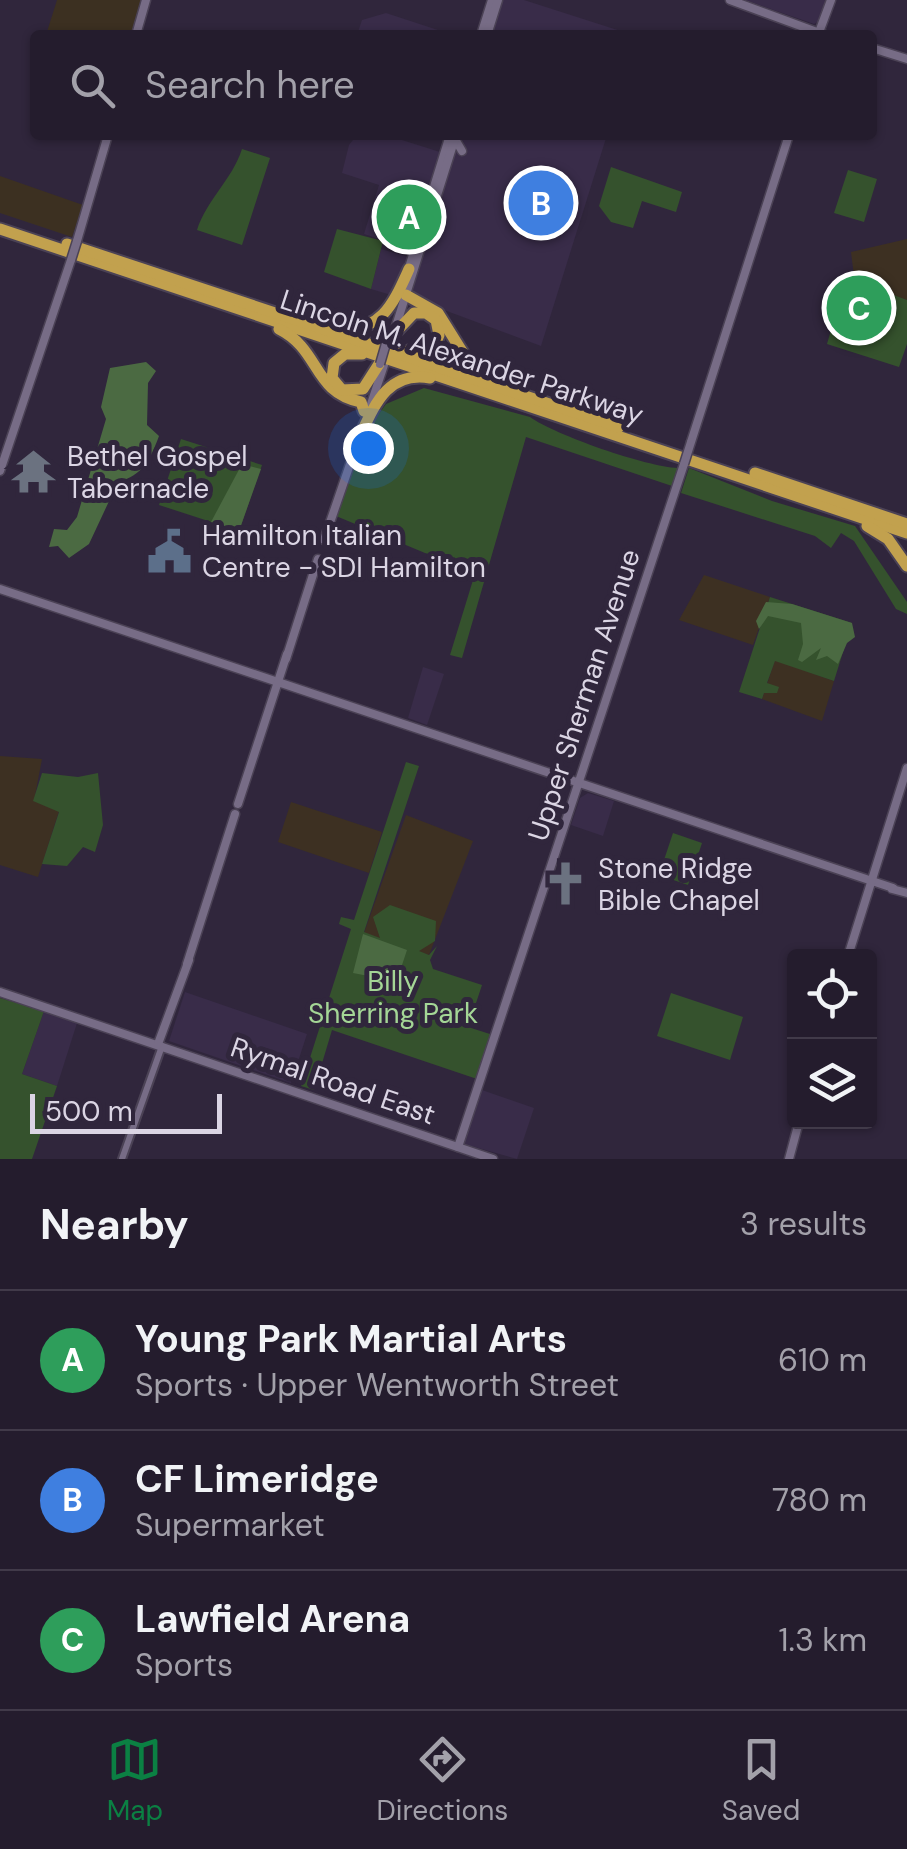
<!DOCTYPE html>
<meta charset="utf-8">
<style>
body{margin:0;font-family:"DM Sans",sans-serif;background:#302939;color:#f1f3f6}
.controls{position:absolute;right:30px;bottom:30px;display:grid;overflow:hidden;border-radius:10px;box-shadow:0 2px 8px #0004}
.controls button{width:90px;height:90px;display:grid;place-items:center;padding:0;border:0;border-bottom:2px solid #413a49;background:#241c2d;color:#f1f3f6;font:50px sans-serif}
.scale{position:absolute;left:30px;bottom:25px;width:192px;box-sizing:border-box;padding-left:10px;border:5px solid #dbd5e4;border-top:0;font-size:28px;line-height:35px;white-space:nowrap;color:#dbd5e4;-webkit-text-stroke:8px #30263c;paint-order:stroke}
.you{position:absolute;left:368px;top:448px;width:35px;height:35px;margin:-25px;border:8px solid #fff;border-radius:50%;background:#1a73e8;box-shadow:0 0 0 15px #1a73e833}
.badge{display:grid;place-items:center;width:65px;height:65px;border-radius:50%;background:#0b8043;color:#fff;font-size:32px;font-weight:700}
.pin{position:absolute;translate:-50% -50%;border:5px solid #fff;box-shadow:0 2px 10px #0006}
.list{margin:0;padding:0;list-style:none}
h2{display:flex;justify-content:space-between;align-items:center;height:130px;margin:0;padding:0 40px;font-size:42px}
h2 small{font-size:32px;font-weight:400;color:#a3a1aa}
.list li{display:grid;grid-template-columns:65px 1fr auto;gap:30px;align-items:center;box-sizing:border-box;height:140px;padding:0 40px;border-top:2px solid #413a49}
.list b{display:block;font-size:38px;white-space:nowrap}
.list p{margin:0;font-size:32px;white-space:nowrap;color:#a3a1aa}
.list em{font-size:32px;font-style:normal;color:#a3a1aa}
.icon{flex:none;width:55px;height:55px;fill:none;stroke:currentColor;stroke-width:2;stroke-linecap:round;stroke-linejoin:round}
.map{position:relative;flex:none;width:907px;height:1159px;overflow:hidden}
.search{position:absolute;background:#241c2d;box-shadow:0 2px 8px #0004;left:30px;right:30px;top:30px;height:110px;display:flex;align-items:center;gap:25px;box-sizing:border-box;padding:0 35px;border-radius:10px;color:#a3a1aa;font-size:38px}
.sheet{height:550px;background:#241c2d}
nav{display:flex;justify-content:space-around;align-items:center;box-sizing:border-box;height:140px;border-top:2px solid #413a49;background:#241c2d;font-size:28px;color:#a3a1aa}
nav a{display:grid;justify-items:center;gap:5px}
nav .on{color:#0b8043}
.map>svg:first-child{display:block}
</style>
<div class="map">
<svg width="907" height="1159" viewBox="0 0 907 1159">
<rect width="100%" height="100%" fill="#30263c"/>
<g fill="#392c49">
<polygon points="502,0 524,0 633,35 491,35"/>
<polygon points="745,0 826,0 819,21 814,24"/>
<polygon points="386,13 444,32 443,35 357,35 362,20"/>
<polygon points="357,135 386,135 440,152 410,249 364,234 379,185 342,173 349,145"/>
<polygon points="459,135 607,135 541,346 409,297"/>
<polygon points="381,249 409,257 391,295 371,289"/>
<polygon points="423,667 444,674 427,725 408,718"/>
<polygon points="588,793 614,801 603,836 571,825 580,798"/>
<polygon points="185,992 307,1034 291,1083 169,1041"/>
<polygon points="44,1011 77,1023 57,1086 22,1074"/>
<polygon points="482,1090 534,1108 517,1159 464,1144"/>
</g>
<g fill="#3c3021">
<polygon points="57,0 143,0 132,35 46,35"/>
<polygon points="0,176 83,205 72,237 0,213"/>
</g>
<g fill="#3d3022">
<polygon points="907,239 907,300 892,295 889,301 848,288 854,276 851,252"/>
<polygon points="704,575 770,597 753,645 679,620"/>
<polygon points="775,660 834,681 822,721 762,699"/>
<polygon points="0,756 42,759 34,801 59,811 38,877 0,865"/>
<polygon points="291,802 382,832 369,873 278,842"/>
<polygon points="406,815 473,841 429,955 364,933"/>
</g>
<g fill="#35522d">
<path d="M 242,149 L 270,158 L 242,245 L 197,230 C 207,199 232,180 242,149 Z"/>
<polygon points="611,167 682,192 676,212 642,201 633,228 611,222 599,206"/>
<polygon points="848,170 877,179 864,222 834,213"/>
<polygon points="337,229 383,241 371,289 324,272"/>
<polygon points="848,288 888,301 891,294 907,300 907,344 899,367 827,344 839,302"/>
<path d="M 424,388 L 530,417 C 555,435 647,467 678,468 L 672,486 L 526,437 L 462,658 L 450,655 L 477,567 L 425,553 L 336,516 L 370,418 L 375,419 L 386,404 Z"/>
<polygon points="181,439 262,465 239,531 159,505"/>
<polygon points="689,468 772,501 855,526 907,602 907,614 896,609 854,541 841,533 831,548 815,536 681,493"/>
<polygon points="770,597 852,623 834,681 775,661 767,683 779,687 777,693 764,693 762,699 739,692"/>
<polygon points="406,762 419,766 364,932 380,938 373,917 390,905 436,921 435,941 419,951 429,955 437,946 430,960 433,969 482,985 468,1027 493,1035 477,1079 332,1030 314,1090 301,1086 351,929 339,924 341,917 354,920"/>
<polygon points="42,773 78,777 98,773 103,825 95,852 83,847 67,866 42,864 59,812 33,801"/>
<polygon points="673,833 702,843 688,885 659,875"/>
<polygon points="671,993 743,1017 730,1060 657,1036"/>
<polygon points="0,998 44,1011 22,1074 57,1086 32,1159 0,1159"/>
</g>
<g fill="#4b6a42">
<path d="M 146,362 L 156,371 L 148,383 L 147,425 L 159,436 C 150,460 143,475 118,482 L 89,544 L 69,558 L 58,546 L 49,547 L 54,529 L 67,530 L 77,517 L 106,419 L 101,407 L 110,368 Z"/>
<polygon points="242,464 261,469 239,531 211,522"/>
<polygon points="766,602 792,604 852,623 855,637 847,643 838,664 827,656 816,660 821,648 802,662 798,660 803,644 801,623 768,616 759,629 756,621"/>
<polygon points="363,934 407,950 402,965 393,970 399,982 353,973"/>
</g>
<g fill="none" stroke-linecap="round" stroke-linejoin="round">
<defs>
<polyline id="tertiary" points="122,1159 162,1046"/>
<g id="secondary">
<polyline points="730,0 825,35"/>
<polyline points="136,35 146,0"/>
<polyline points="481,35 492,0"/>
<polyline points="487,35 498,0"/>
<polyline points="818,35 831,0"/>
<polyline points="872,48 907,59"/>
<polyline points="455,139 462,151"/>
<polyline points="77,241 108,135"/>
<polyline points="407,274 450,135"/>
<polyline points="391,342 456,135"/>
<polyline points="369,410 384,365"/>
<polyline points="691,442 789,135"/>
<polyline points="0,471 71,260"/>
<polyline points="324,540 361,432"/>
<polyline points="0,589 893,888"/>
<polyline points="286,659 318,559"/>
<polyline points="238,804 287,654"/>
<polyline points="892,889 907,893"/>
<polyline points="848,956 907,768"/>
<polyline points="187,964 235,814"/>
<polyline points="0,992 493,1159"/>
<polyline points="158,1044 189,960"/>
<polyline points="458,1147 684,464"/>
<polyline points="789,1159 799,1122"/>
</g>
<g id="motorway">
<polyline points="0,229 907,533"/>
<polyline points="67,244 619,427"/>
<polyline points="406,295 438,313 468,361 497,380"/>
<path d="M 339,327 C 381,334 394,302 409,269"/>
<path d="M 279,329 C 321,350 312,392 361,402 L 364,411"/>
<path d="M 393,335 L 414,313 L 426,313 L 436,320 L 439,335 C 434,350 423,353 408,351"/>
<polyline points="362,354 345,354 334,363 332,378 342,390 363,389 379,364"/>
<path d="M 360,436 C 375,404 388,371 430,378"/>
<polyline points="755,473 907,524"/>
<polyline points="867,526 888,539 907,566"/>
</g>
</defs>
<use href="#tertiary" stroke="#4b4255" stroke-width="10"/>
<use href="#secondary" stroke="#4b4255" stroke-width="11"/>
<use href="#motorway" stroke="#4b4255" stroke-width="15"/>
<use href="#tertiary" stroke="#776c86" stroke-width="6"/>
<use href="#secondary" stroke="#776c86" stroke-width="8"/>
<use href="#motorway" stroke="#c2a14e" stroke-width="11"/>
<defs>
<g id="secondary-bridge">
<polyline points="71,260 77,241"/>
<polyline points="380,364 387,340"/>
<polyline points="684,464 691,442"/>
</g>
</defs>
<use href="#secondary-bridge" stroke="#4b4255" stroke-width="11" stroke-linecap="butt"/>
<use href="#secondary-bridge" stroke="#776c86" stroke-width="8"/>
</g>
<defs>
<symbol id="temple-bare" viewBox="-9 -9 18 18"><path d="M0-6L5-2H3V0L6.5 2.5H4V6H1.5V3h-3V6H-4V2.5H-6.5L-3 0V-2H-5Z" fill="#6b7280" stroke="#30263c" stroke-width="2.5" paint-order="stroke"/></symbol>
<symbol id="civic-bare" viewBox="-9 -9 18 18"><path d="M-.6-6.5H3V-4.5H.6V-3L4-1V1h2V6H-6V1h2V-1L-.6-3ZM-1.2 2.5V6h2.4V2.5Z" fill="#5c6f8a" stroke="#30263c" stroke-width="2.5" paint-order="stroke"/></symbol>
<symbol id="church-bare" viewBox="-9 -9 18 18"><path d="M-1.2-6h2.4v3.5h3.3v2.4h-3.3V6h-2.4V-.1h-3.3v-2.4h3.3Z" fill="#6b7280" stroke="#30263c" stroke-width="2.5" paint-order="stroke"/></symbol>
</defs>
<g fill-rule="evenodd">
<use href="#temple-bare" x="2" y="440" width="63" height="63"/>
<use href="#civic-bare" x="138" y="520" width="63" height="63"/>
<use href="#church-bare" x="534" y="852" width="63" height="63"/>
</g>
<g text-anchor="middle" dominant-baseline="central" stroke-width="10" stroke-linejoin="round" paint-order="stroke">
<g font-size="28" fill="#dbd5e4" stroke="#30263c">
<text transform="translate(462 357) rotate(18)">Lincoln M. Alexander Parkway</text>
<text transform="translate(584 695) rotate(-72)">Upper Sherman Avenue</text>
<text transform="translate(333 1081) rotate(19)">Rymal Road East</text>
</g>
<g font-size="28" fill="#dbd5e4" stroke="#30263c" text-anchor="start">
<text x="67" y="456">Bethel Gospel<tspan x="67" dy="32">Tabernacle</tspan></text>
<text x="202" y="535">Hamilton Italian<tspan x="202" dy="32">Centre - SDI Hamilton</tspan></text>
<text x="598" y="868">Stone Ridge<tspan x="598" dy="32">Bible Chapel</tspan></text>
</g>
<g font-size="28" fill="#a4d696" stroke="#30263c">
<text x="393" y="981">Billy<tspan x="393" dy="32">Sherring Park</tspan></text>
</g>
</g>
</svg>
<div class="controls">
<button><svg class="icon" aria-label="locate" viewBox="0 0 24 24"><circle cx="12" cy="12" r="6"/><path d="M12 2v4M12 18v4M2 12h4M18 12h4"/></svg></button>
<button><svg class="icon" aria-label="layers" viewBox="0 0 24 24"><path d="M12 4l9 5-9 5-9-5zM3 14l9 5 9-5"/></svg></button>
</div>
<div class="scale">500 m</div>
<div class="you"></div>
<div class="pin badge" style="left:409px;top:217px;background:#2e9e5b">A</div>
<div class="pin badge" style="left:541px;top:203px;background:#3f7fe0">B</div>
<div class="pin badge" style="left:859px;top:308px;background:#2e9e5b">C</div>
<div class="search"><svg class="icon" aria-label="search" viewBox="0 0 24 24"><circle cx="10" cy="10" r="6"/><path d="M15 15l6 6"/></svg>Search here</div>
</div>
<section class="sheet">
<h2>Nearby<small>3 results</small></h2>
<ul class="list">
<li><span class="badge" style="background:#2e9e5b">A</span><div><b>Young Park Martial Arts</b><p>Sports · Upper Wentworth Street</p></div><em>610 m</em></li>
<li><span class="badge" style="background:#3f7fe0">B</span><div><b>CF Limeridge</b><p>Supermarket</p></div><em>780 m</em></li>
<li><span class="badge" style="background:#2e9e5b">C</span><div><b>Lawfield Arena</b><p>Sports</p></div><em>1.3 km</em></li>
</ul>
</section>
<nav>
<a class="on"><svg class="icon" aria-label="map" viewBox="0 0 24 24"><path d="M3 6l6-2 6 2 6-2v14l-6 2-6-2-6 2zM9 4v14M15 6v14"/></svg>Map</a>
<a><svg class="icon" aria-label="directions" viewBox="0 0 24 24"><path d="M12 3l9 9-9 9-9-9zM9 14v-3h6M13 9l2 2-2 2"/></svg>Directions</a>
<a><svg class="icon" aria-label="saved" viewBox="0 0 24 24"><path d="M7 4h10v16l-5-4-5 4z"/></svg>Saved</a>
</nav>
